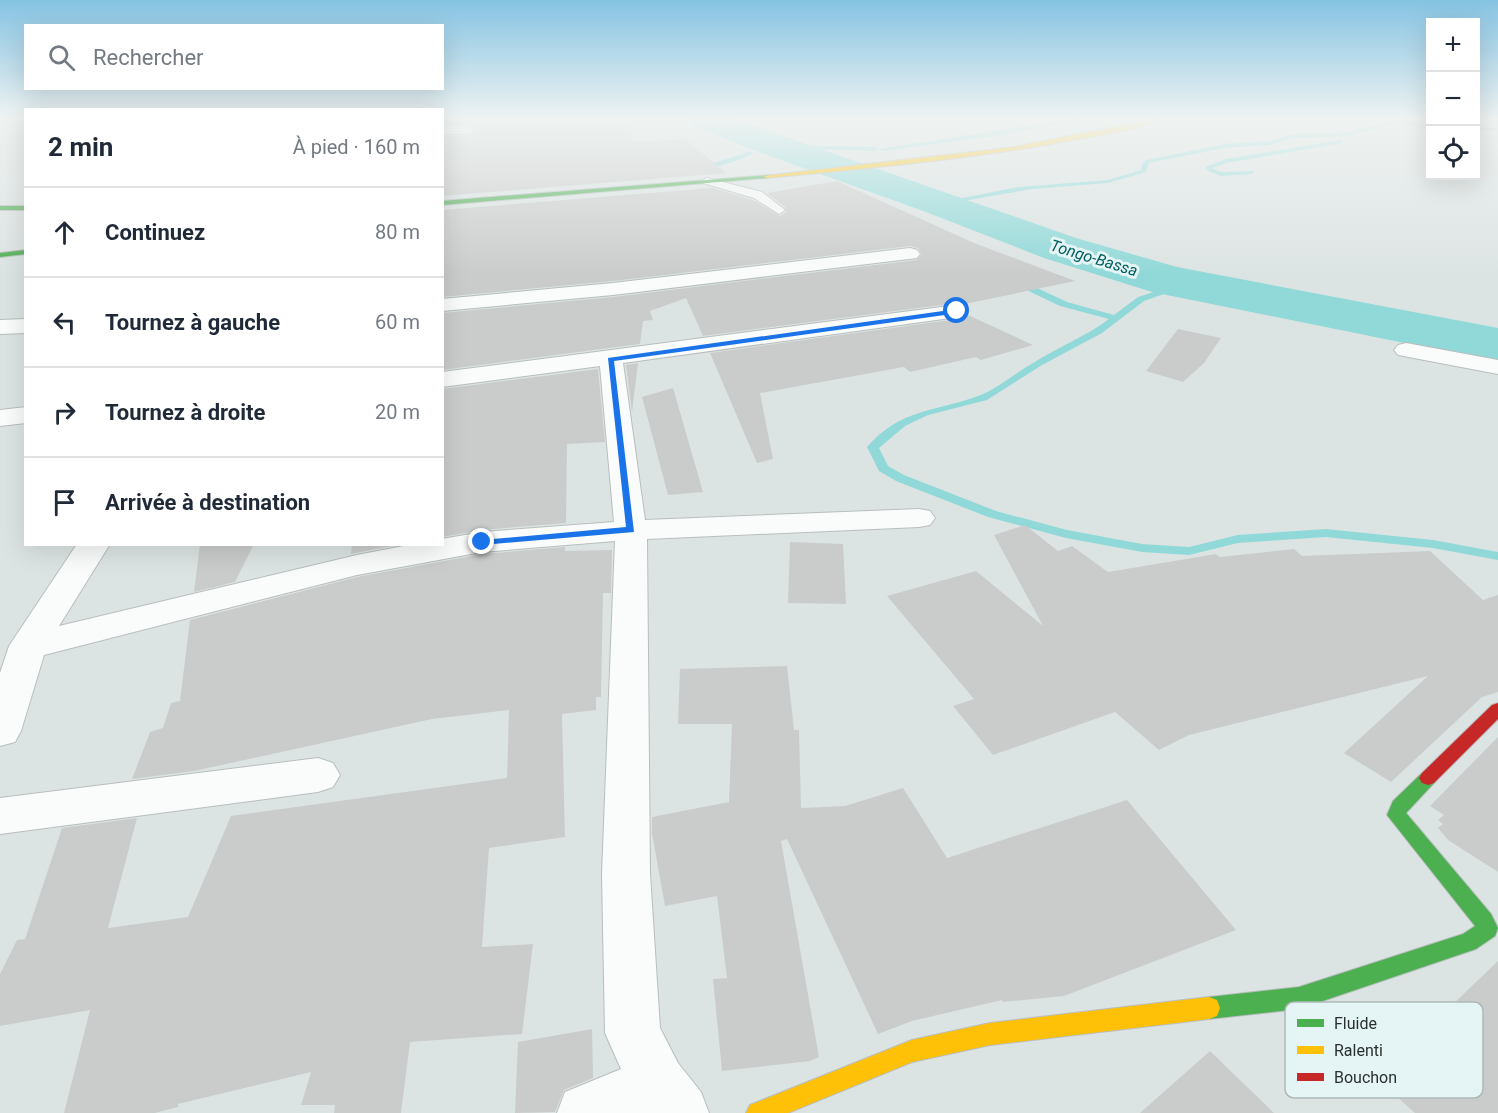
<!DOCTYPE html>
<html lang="fr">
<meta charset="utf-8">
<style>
body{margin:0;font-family:Roboto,sans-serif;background:#f2f2f3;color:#1f2937}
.controls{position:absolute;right:18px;top:18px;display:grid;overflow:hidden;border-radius:0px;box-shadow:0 6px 24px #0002}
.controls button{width:54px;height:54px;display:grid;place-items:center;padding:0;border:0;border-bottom:2px solid #e0e1e3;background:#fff;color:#1f2937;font:30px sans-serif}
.stop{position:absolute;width:18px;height:18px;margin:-14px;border:4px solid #1a73e8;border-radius:50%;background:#fff}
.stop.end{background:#1a73e8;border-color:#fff;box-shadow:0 2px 6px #0008}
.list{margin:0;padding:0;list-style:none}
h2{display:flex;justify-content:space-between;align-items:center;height:78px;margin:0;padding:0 24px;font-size:26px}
h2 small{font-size:20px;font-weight:400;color:#747a83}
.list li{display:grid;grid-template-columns:39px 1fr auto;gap:18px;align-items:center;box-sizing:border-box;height:90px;padding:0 24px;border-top:2px solid #e0e1e3}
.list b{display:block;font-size:22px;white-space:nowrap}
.list em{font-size:20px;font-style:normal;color:#747a83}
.icon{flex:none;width:33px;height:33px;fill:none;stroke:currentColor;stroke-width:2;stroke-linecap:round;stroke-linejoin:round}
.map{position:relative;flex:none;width:1498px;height:1113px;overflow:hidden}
.search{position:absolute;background:#fff;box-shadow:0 6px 24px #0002;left:24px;top:24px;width:420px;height:66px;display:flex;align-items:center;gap:15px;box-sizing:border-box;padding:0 21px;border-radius:0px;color:#747a83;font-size:22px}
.panel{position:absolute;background:#fff;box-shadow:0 6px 24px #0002;left:24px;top:108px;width:420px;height:438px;border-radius:0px}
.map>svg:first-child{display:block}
</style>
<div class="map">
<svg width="1498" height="1113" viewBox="0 0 1498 1113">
<rect width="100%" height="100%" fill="#dce4e3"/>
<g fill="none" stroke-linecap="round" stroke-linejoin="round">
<g fill="#90d9d8" fill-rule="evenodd">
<polygon points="1072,119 1085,119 1002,135 883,151 880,149"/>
<polygon points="1399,119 1408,119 1400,122 1430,126 1430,128 1395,123 1348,136 1293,138 1269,145 1225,148 1149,163 1146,172 1108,183 1032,189 940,205 937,203 1018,187 1108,180 1141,170 1143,162 1146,160 1225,144 1269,141 1293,134 1348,132"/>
<polygon points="1476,127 1495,128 1498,130 1476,131"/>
<polygon points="1341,140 1343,143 1227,163 1212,168 1221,172 1254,171 1252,174 1221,176 1206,170 1207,166 1226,159"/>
<polygon points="771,145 875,147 878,149 875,151 773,148"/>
<path d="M 751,151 L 753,154 C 737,160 712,172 696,166 L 717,162 Z"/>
<path d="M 1012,279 L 1018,279 L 1067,302 L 1114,315 L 1138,297 L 1185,282 L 1189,285 L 1144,301 L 1102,333 L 1042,365 L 987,400 L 928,415 L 905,426 L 879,448 L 888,466 L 904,475 L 996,511 L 1067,530 L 1142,544 L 1189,547 L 1238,535 L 1326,529 L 1433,540 L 1498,552 L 1498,560 L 1433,548 L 1326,537 L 1238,543 L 1189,555 L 1142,552 L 1066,538 L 988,517 L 896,481 L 879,471 L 867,447 C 901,408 935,412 978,396 C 997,389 1015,373 1033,363 C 1058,347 1085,337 1109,319 L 1060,306 L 1012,283 Z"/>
</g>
<polygon fill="#90d9d8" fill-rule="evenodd" points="689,119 734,119 1076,238 1177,267 1498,328 1498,362 1152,292 1044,258 926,212 761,153 694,126"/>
</g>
<g fill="#cacccb">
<polygon points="442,119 629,119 633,142 685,139 726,173 442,196 442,136 467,136 476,131 467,124 442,124"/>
<polygon points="837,181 974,243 1075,281 965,304 957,303 703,336 686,298 650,311 653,320 643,321 640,344 442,370 442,313 613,297 917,260 922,254 918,248 910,246 613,281 442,297 442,210 712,188 753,200 780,216 786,212 786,208 767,193"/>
<polygon points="968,315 1033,345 981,360 976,357 910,372 904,367 760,393 773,459 757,463 710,353 965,318"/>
<polygon points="1178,329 1221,338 1204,363 1183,382 1146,371"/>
<polygon points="638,363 632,412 626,365"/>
<polygon points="598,369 605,442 567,444 566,523 482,530 442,537 442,389"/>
<polygon points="673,388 703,492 668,495 642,397"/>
<polygon points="1025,525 1058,551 1072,546 1108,572 1216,554 1220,557 1294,549 1302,556 1430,551 1483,600 1498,595 1498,692 1482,697 1391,782 1344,753 1428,676 1189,735 1159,750 1115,712 993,755 953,706 974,699 887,596 976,571 1043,626 994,535"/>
<polygon points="790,542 843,544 846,604 788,603"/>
<polygon points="200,544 254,544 235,582 194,592"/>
<polygon points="352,544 400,544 351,554"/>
<polygon points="565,547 565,551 612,550 611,593 603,593 601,697 596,697 596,710 562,714 565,837 489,848 482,947 533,944 522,1034 410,1042 401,1113 334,1113 335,1105 301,1105 311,1072 178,1104 178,1107 155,1113 64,1113 90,1010 0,1026 0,974 17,940 25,939 62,828 137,818 108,928 188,917 231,816 507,778 509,710 432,719 194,771 132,779 150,732 163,728 171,703 180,701 190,620 357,577 482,554"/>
<polygon points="787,666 794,730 799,730 801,808 845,806 903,788 947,858 1127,800 1236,930 1064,996 1003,1002 1002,1000 912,1021 878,1034 787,839 781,841 819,1057 810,1061 722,1071 713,979 727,978 717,896 665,906 652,833 652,817 729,802 732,724 678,724 680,669"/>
<polygon points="1498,737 1498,872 1448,840 1438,828 1443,824 1438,820 1444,815 1430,806"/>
<polygon points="1498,961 1498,1113 1415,1113 1376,1078"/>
<polygon points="592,1029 593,1078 564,1090 555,1112 515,1113 518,1042"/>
<polygon points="1210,1051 1274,1113 1140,1113"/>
</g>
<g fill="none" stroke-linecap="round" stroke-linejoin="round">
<defs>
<polygon id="lane" points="707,178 762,192 785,210 779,214 754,198 703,183 701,181"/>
<g id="street">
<polygon points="442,126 467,126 474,130 467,134 442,134"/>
<polygon points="910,248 917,250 920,254 917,258 613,295 442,311 442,299 613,283"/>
<polygon points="957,305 965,306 968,311 965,316 623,363 645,520 919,509 930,511 935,518 930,525 919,527 647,539 650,874 660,1028 678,1063 701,1092 709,1113 557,1113 565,1092 621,1069 605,1033 602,874 615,541 482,552 357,575 44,655 21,731 15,742 0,746 0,673 9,646 77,544 110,544 59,626 357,555 414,544 442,544 442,539 482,532 614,522 600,366 442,387 442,372"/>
<polygon points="26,319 26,333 0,334 0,320"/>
<polygon points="1406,343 1498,360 1498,374 1398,355 1394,350 1398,345"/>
<polygon points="26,407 26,423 0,426 0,410"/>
<polygon points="318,758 333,763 340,775 333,787 318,792 0,834 0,798"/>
</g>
<g id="fast">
<polygon points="769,175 767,178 442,205 442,201"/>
<rect x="0" y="206" width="26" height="4"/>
<polygon points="26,250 26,254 0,257 0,253"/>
<polygon points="1428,771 1434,773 1437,778 1434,783 1406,813 1491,914 1498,928 1495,936 1476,949 1299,1009 1209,1019 1201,1016 1198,1008 1201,1000 1209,997 1299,987 1463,934 1475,926 1387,815 1393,801 1422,773"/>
</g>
<g id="slow">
<path d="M 1154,119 L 1164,119 C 1140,130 1105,134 1079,139 C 976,159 871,168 767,178 L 764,176 L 1014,147 Z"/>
<polygon points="1209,997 1217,1000 1220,1008 1217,1016 1209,1019 990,1045 912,1062 788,1113 746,1113 750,1105 912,1040 990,1023"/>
</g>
<polygon id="jam" points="1498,703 1498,719 1434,783 1428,785 1422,783 1419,778 1422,773 1492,705"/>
</defs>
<use href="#lane" stroke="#b8bebe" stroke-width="2"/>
<use href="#street" stroke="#b8bebe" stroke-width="2"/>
<use href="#fast" stroke="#b8bebe" stroke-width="2"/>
<use href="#slow" stroke="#b8bebe" stroke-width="2"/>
<use href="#jam" stroke="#b8bebe" stroke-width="2"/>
<use href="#lane" fill="#fafbfb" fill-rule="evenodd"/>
<use href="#street" fill="#fafbfb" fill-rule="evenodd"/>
<use href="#fast" fill="#4caf50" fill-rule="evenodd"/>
<use href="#slow" fill="#ffc107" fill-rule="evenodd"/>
<use href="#jam" fill="#c62828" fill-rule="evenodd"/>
</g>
<linearGradient id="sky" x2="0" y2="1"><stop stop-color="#85c3e2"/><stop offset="0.43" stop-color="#eff3f2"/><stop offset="1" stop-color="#eff3f2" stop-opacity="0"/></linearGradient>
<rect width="1498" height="275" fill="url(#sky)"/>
<polygon fill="#1a73e8" points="957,309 959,313 614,361 634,532 482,545 477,542 482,540 626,527 608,358"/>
<g text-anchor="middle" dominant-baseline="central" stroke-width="6" stroke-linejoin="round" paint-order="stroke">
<g font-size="16" font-style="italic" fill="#005f5e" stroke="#e5f4f4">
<text transform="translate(1094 258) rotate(17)">Tongo-Bassa</text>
</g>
</g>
<rect x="1285" y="1002" width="198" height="96" rx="9" fill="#e5f4f4" stroke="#adb9b9" stroke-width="1.5"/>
<rect x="1297" y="1019" width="27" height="8" fill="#4caf50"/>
<rect x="1297" y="1046" width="27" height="8" fill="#ffc107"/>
<rect x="1297" y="1073" width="27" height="8" fill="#c62828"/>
<g font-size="16" fill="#2a3030">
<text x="1334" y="1029">Fluide</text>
<text x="1334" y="1056">Ralenti</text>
<text x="1334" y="1083">Bouchon</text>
</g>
</svg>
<div class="controls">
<button>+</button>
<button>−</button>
<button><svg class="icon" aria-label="locate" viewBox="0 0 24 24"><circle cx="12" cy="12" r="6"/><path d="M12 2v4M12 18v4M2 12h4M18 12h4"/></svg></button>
</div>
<div class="stop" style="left:957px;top:311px"></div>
<div class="stop end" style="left:482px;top:542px"></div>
<div class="search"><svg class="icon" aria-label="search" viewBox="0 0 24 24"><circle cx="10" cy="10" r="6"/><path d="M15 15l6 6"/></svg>Rechercher</div>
<section class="panel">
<h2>2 min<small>À pied · 160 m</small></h2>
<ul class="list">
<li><svg class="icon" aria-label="ahead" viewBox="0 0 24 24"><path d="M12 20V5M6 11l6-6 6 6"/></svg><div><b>Continuez</b></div><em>80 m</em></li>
<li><svg class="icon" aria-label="left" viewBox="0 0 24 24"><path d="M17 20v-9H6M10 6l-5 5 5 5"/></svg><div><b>Tournez à gauche</b></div><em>60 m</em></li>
<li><svg class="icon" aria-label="right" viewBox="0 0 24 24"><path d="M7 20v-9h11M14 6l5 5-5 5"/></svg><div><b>Tournez à droite</b></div><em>20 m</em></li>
<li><svg class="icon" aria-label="arrive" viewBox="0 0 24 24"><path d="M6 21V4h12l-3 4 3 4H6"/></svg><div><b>Arrivée à destination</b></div></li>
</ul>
</section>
</div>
